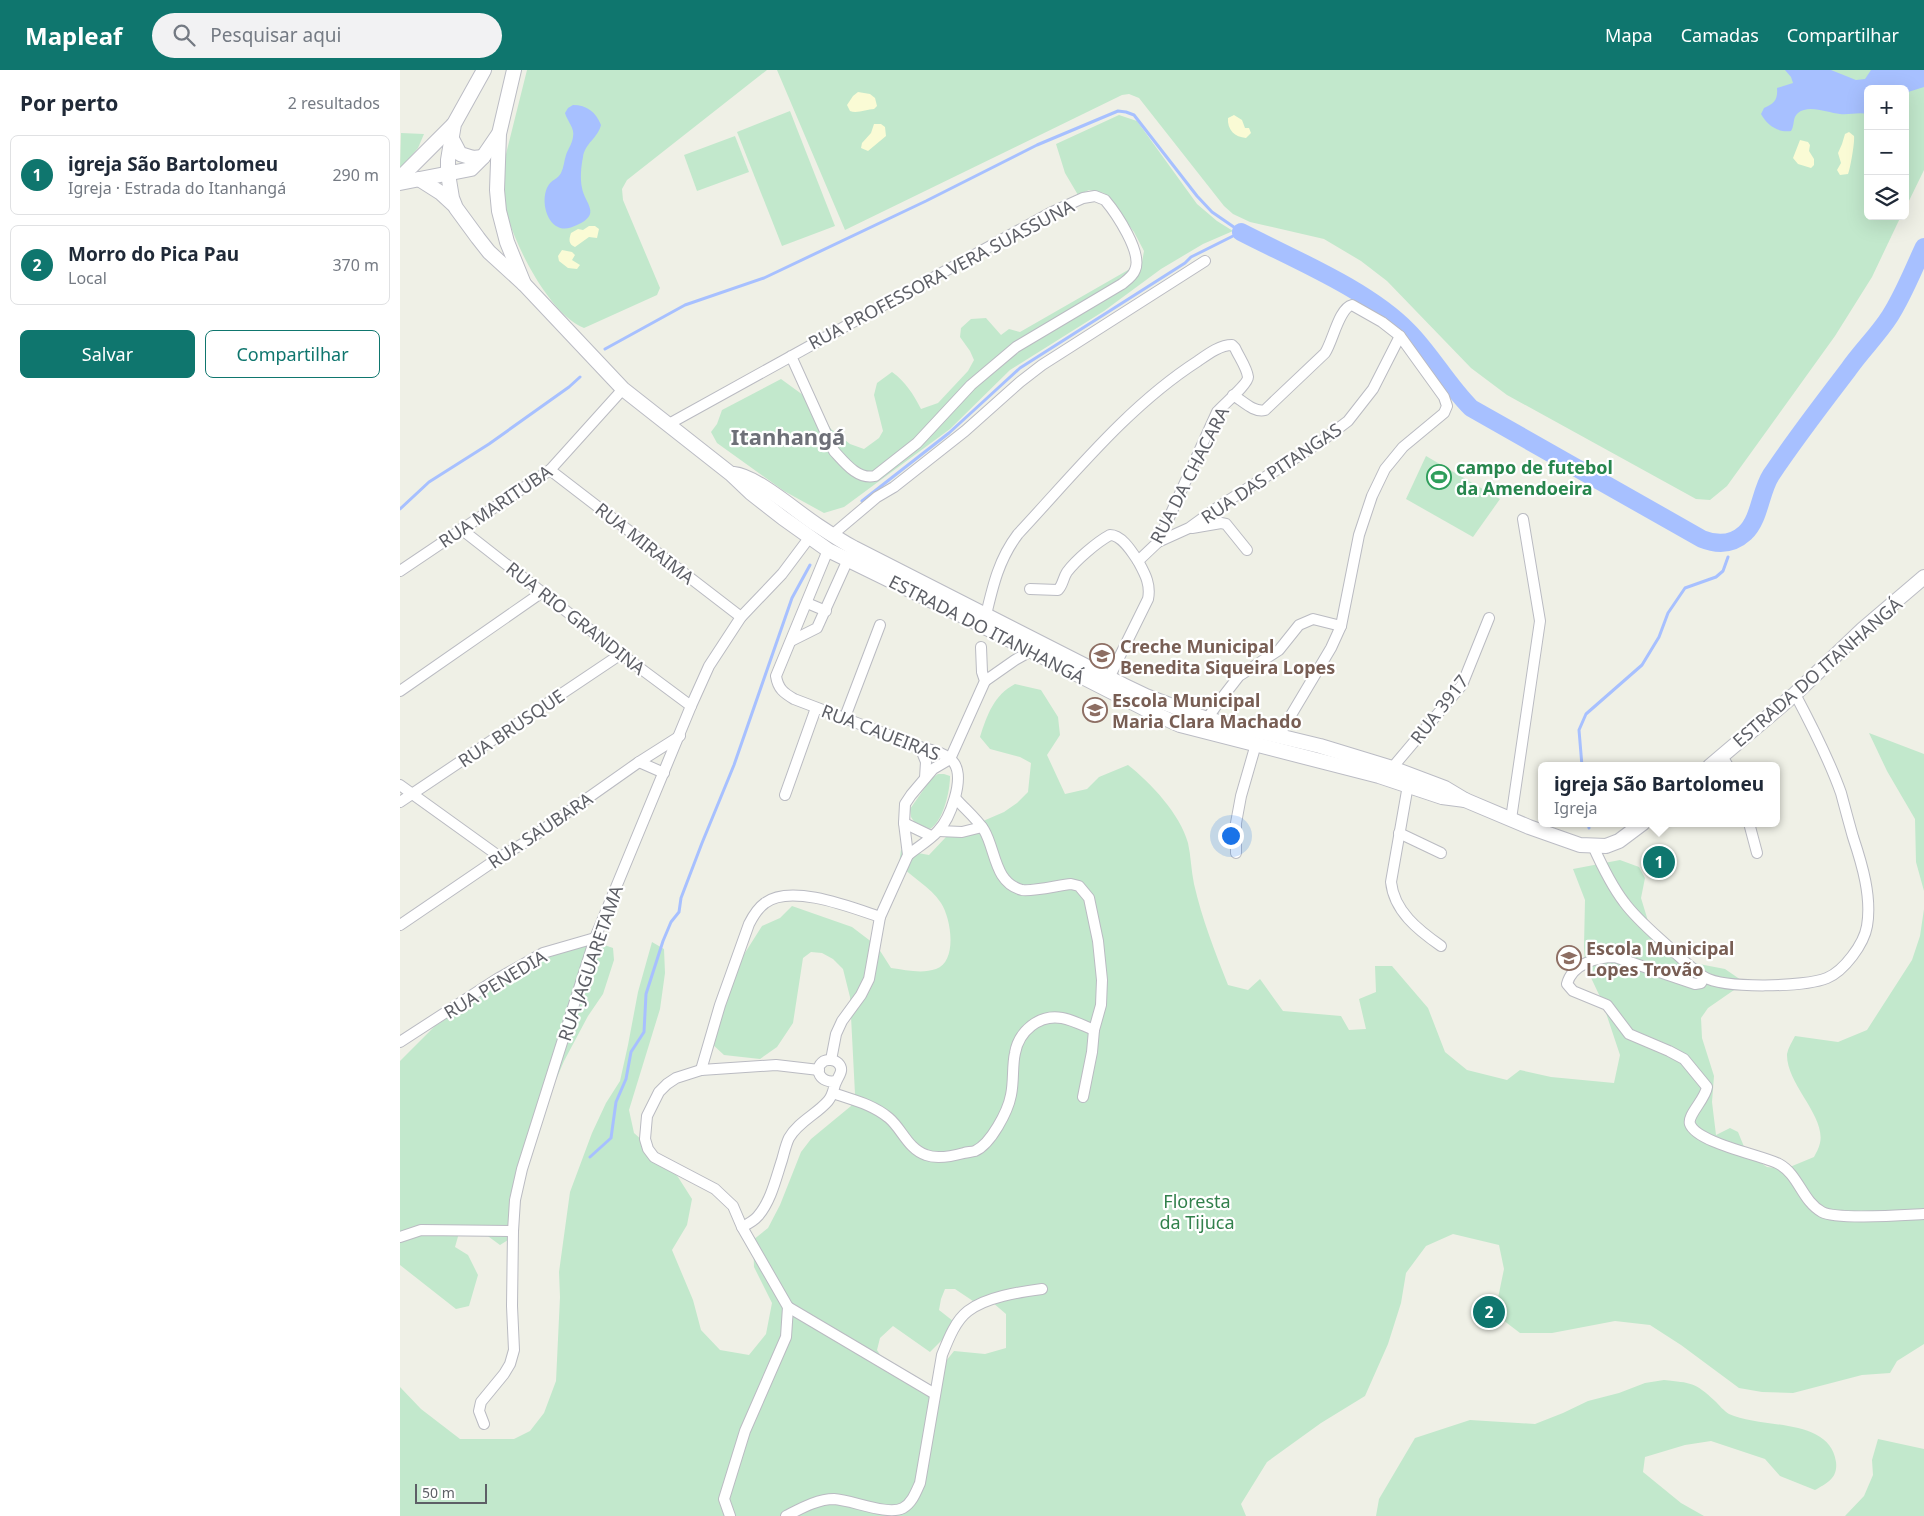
<!DOCTYPE html>
<html lang="pt">
<meta charset="utf-8">
<style>
body{margin:0;font-family:"Noto Sans",sans-serif;background:#f2f2f3;color:#1f2937}
.controls{position:absolute;right:15px;top:15px;display:grid;overflow:hidden;border-radius:8px;box-shadow:0 5px 20px #0002}
.controls button{width:45px;height:45px;display:grid;place-items:center;padding:0;border:0;border-bottom:1px solid #e0e1e3;background:#fff;color:#1f2937;font:25px sans-serif}
.scale{position:absolute;left:15px;bottom:12px;width:72px;box-sizing:border-box;padding-left:5px;border:2px solid #5d5f66;border-top:0;font-size:14px;line-height:18px;white-space:nowrap;color:#5d5f66;-webkit-text-stroke:4px #fff;paint-order:stroke}
.you{position:absolute;left:830px;top:765px;width:18px;height:18px;margin:-12px;border:4px solid #fff;border-radius:50%;background:#1a73e8;box-shadow:0 0 0 8px #1a73e833}
.badge{display:grid;place-items:center;width:32px;height:32px;border-radius:50%;background:#0f766e;color:#fff;font-size:16px;font-weight:700}
.pin{position:absolute;translate:-50% -50%;border:2px solid #fff;box-shadow:0 1px 5px #0006}
.popup{position:absolute;left:1138px;top:692px;width:242px;height:65px;box-sizing:border-box;display:grid;place-content:center;border-radius:8px;background:#fff;filter:drop-shadow(0 1px 4px #0005);font-size:16px;white-space:nowrap;color:#747a83}
.popup b{font-size:19px;color:#1f2937}
.popup::after{content:'';position:absolute;left:50%;top:100%;margin-left:-10px;border:10px solid transparent;border-top-color:#fff}
.list{margin:0;padding:0;list-style:none}
h2{display:flex;justify-content:space-between;align-items:center;height:65px;margin:0;padding:0 20px;font-size:21px}
h2 small{font-size:16px;font-weight:400;color:#747a83}
.list li{display:grid;grid-template-columns:32px 1fr auto;gap:15px;align-items:center;box-sizing:border-box;height:80px;margin:0 10px 10px;padding:0 10px;border:1px solid #e0e1e3;border-radius:8px}
.list b{display:block;font-size:19px;white-space:nowrap}
.list p{margin:0;font-size:16px;white-space:nowrap;color:#747a83}
.list em{font-size:16px;font-style:normal;color:#747a83}
.actions{display:flex;gap:10px;padding:15px 20px}
.actions a{flex:1;padding:11px 0;border:1px solid #0f766e;border-radius:8px;text-align:center;font-size:18px;color:#0f766e}
.actions .main{background:#0f766e;color:#fff}
.icon{flex:none;width:28px;height:28px;fill:none;stroke:currentColor;stroke-width:2;stroke-linecap:round;stroke-linejoin:round}
.map{position:relative;flex:none;width:1524px;height:1446px;overflow:hidden}
header{display:flex;align-items:center;gap:30px;box-sizing:border-box;height:70px;padding:0 25px;background:#0f766e;color:#fff}
header strong{font-size:24px}
nav{display:flex;gap:28px;margin-inline-start:auto;font-size:18px}
.search{width:350px;height:45px;background:#f2f2f3;display:flex;align-items:center;gap:12px;box-sizing:border-box;padding:0 18px;border-radius:28px;color:#747a83;font-size:19px}
main{display:flex}
aside{flex:1;background:#fff}
.map>svg:first-child{display:block}
</style>
<header>
<strong>Mapleaf</strong>
<div class="search"><svg class="icon" aria-label="search" viewBox="0 0 24 24"><circle cx="10" cy="10" r="6"/><path d="M15 15l6 6"/></svg>Pesquisar aqui</div>
<nav><a>Mapa</a><a>Camadas</a><a>Compartilhar</a></nav>
</header>
<main>
<aside>
<h2>Por perto<small>2 resultados</small></h2>
<ul class="list">
<li><span class="badge">1</span><div><b>igreja São Bartolomeu</b><p>Igreja · Estrada do Itanhangá</p></div><em>290 m</em></li>
<li><span class="badge">2</span><div><b>Morro do Pica Pau</b><p>Local</p></div><em>370 m</em></li>
</ul>
<div class="actions"><a class="main">Salvar</a><a>Compartilhar</a></div>
</aside>
<div class="map">
<svg width="1524" height="1446" viewBox="0 0 1524 1446">
<rect width="100%" height="100%" fill="#eff0e6"/>
<g fill="#c2e8cc" fill-rule="evenodd">
<path d="M 127,0 L 367,0 L 227,110 L 222,119 L 223,130 L 260,218 L 257,225 L 184,258 C 149,244 114,174 105,138 C 102,123 104,104 105,88 Z"/>
<polygon points="377,0 1524,0 1524,100 1505,139 1505,19 1468,19 1468,146 1501,146 1472,207 1435,266 1327,416 1310,430 1296,429 1107,325 1071,298 987,211 961,191 924,169 850,152 833,144 824,136 739,28 729,24 722,25 445,160"/>
<polygon points="390,41 435,156 382,176 337,62"/>
<path d="M 719,45 L 737,51 L 797,134 L 817,151 L 833,161 L 803,174 L 761,199 L 704,241 L 610,300 L 550,359 L 444,437 L 424,443 L 384,421 L 317,373 L 311,362 L 317,354 L 322,340 L 381,309 L 414,333 L 431,359 L 450,374 L 464,379 L 479,368 L 483,361 L 474,325 L 477,313 L 492,302 C 506,312 513,324 521,339 L 538,333 L 568,301 L 574,290 L 570,281 L 560,267 L 561,258 L 571,249 L 586,248 L 601,265 L 609,259 L 620,262 L 742,192 L 744,181 L 734,162 L 704,123 L 689,120 L 678,125 L 665,103 L 656,74 Z"/>
<polygon points="1,63 24,64 18,78 0,99"/>
<polygon points="335,66 349,102 297,121 284,85"/>
<polygon points="1026,386 1100,429 1073,467 1006,429"/>
<path d="M 615,614 L 641,620 L 658,647 L 660,665 L 647,685 L 665,724 L 687,719 L 699,707 L 728,695 C 751,713 780,744 788,773 C 791,786 791,800 794,814 C 802,849 815,882 828,915 L 848,920 L 860,909 L 883,941 L 941,946 L 949,960 L 966,959 L 959,929 L 976,922 L 975,896 L 992,896 L 1028,938 L 1045,982 L 1067,1000 L 1107,1010 L 1120,1000 L 1151,1007 L 1214,1013 L 1220,985 L 1202,931 L 1185,895 L 1184,876 L 1185,830 L 1173,799 L 1220,790 L 1239,797 L 1245,808 L 1241,828 L 1248,851 L 1264,881 L 1273,889 L 1325,899 L 1341,910 L 1334,920 L 1308,938 L 1301,948 L 1302,968 L 1314,1006 L 1312,1032 L 1316,1065 L 1330,1058 L 1338,1062 L 1347,1084 L 1367,1097 L 1385,1099 L 1414,1087 C 1416,1083 1419,1078 1420,1073 C 1426,1046 1386,1014 1387,984 C 1388,978 1392,972 1395,966 L 1438,972 L 1467,960 L 1512,890 L 1520,866 L 1524,839 L 1524,1274 L 1497,1291 L 1490,1303 L 1462,1305 L 1393,1323 L 1362,1322 L 1339,1318 L 1281,1275 L 1250,1255 L 1215,1251 L 1152,1263 L 1120,1263 L 1099,1247 L 1098,1228 L 1104,1199 L 1099,1175 L 1053,1164 L 1026,1176 L 1006,1203 L 1001,1233 L 988,1274 L 965,1326 L 921,1353 L 867,1392 L 841,1434 L 846,1446 L 0,1446 L 0,1317 L 21,1339 L 60,1369 L 114,1369 L 130,1361 L 144,1343 L 156,1311 L 160,1227 L 159,1202 L 170,1122 L 192,1063 L 206,1033 L 220,1011 L 228,975 L 238,922 L 252,872 L 264,879 L 265,903 L 260,939 L 229,1040 L 234,1063 L 261,1087 L 278,1107 L 292,1129 L 287,1155 L 272,1180 L 293,1230 L 301,1260 L 320,1280 L 349,1285 L 366,1264 L 372,1233 L 354,1197 L 353,1170 L 368,1158 L 380,1135 L 401,1082 L 411,1069 L 451,1036 L 455,1024 L 450,927 L 443,899 L 433,889 L 422,883 L 411,882 L 403,888 L 393,953 L 377,977 L 360,989 L 324,985 L 311,973 L 329,908 L 362,856 L 380,848 L 392,836 L 452,857 L 477,876 L 491,898 C 506,900 522,904 536,899 C 558,891 551,848 541,833 C 530,816 512,808 499,794 L 501,780 L 529,785 L 546,767 L 604,742 L 617,733 L 628,722 L 631,693 L 620,687 L 590,679 L 580,667 C 587,645 594,625 615,614 ZM 545,1219 L 555,1219 L 573,1231 L 592,1232 L 606,1244 L 606,1278 L 585,1284 L 554,1281 L 542,1296 L 531,1320 L 491,1302 L 477,1280 L 480,1268 L 493,1256 L 530,1282 L 547,1265 L 553,1251 L 539,1240 L 541,1229 Z"/>
<polygon points="1469,663 1524,684 1524,821 1516,792 1515,749 1487,701"/>
<path d="M 538,704 L 544,704 L 550,706 C 550,722 543,751 530,759 L 515,753 L 511,747 L 510,739 L 531,709 Z"/>
<polygon points="184,868 213,878 214,890 203,924 188,946 164,991 117,1102 109,1130 111,1168 100,1175 85,1164 59,1163 55,1177 68,1185 78,1205 69,1236 56,1239 0,1195 0,991 35,956 71,933 108,902"/>
<path d="M 1264,1310 C 1291,1313 1295,1312 1315,1331 C 1319,1335 1324,1341 1329,1344 C 1360,1359 1430,1347 1436,1392 C 1438,1408 1427,1413 1415,1420 L 1380,1406 L 1365,1389 L 1311,1371 L 1285,1375 L 1245,1387 L 1243,1402 L 1281,1433 L 1304,1446 L 976,1446 L 979,1429 L 1015,1368 L 1070,1350 L 1135,1354 L 1163,1343 L 1188,1331 L 1219,1323 L 1245,1313 Z"/>
<polygon points="1478,1369 1524,1379 1524,1446 1445,1446 1464,1426 1473,1405 1472,1390"/>
</g>
<g fill="#fafbd5">
<path d="M 458,22 L 470,24 L 475,28 L 477,36 L 474,39 C 467,39 457,44 450,41 L 447,35 L 453,26 Z"/>
<path d="M 834,45 L 842,50 L 845,58 L 849,58 L 851,63 L 846,68 C 835,67 827,60 828,48 Z"/>
<polygon points="474,54 481,54 485,57 486,66 468,81 461,78 462,73 471,63"/>
<path d="M 1449,62 L 1454,66 C 1455,72 1450,100 1448,104 L 1440,105 L 1437,100 L 1441,93 L 1438,83 L 1442,74 L 1445,64 Z"/>
<polygon points="1400,70 1408,72 1410,75 1409,81 1414,89 1414,95 1411,98 1398,94 1393,88"/>
<path d="M 189,156 L 195,156 L 199,159 L 197,168 L 189,167 L 175,177 C 168,174 169,169 171,163 L 178,159 L 183,160 Z"/>
<polygon points="162,180 172,182 175,185 172,190 180,195 177,199 168,198 159,191 158,186"/>
</g>
<g fill="#a7c0ff">
<path d="M 1385,0 L 1431,0 L 1456,10 L 1465,9 L 1471,0 L 1524,0 L 1524,17 L 1505,23 L 1505,19 L 1468,19 L 1468,44 C 1458,42 1449,45 1440,44 C 1428,43 1409,34 1398,43 C 1392,48 1395,55 1391,61 C 1378,63 1367,55 1361,44 L 1364,38 C 1374,34 1378,30 1377,18 L 1393,13 L 1391,7 Z"/>
<path d="M 173,35 C 187,35 196,42 201,55 C 198,68 185,73 183,87 C 181,97 180,108 182,118 C 185,134 202,144 177,155 C 171,158 164,160 158,157 C 145,151 141,128 148,116 C 151,110 158,109 161,103 C 164,97 164,91 166,85 C 168,79 172,74 173,67 C 175,58 167,51 165,43 L 168,38 Z"/>
</g>
<g fill="none" stroke-linecap="round" stroke-linejoin="round">
<g stroke="#a7c0ff" stroke-width="3">
<polyline points="205,279 285,235 364,208 526,131 637,75 718,41 726,42 734,45 797,126 812,142 841,162 791,187 785,193 620,298 549,363 462,431"/>
<polyline points="0,439 29,412 89,374 169,317 180,307"/>
<polyline points="1182,696 1179,660 1186,644 1242,595 1259,567 1268,543 1285,518 1316,507 1323,501 1328,487"/>
<polyline points="1188,753 1189,758"/>
<polyline points="190,1087 211,1068 216,1032 226,1009 231,982 244,962 246,924 263,871 271,852 279,842 281,828 302,773 334,695 392,528 410,495"/>
</g>
<path stroke="#a7c0ff" stroke-width="18" d="M 841,162 C 893,189 967,219 1008,261 C 1031,284 1047,314 1071,338 L 1302,469 C 1317,475 1332,475 1345,463 C 1360,449 1360,422 1371,405 C 1395,369 1422,334 1448,300 C 1461,281 1478,265 1490,246 C 1504,224 1513,200 1524,177"/>
<defs>
<g id="street">
<path d="M 833,325 C 843,331 854,343 865,340 L 925,283 C 933,271 939,238 952,235 L 982,252 L 1000,266 L 1044,327 L 1047,336 L 1044,343 L 1003,377 L 985,399 L 972,426 L 959,465 L 941,556 L 931,578 L 878,667"/>
<path d="M 267,355 L 650,143 L 683,128 L 695,126 L 705,130 C 716,143 743,183 735,200 C 733,206 727,210 722,214 L 616,277 L 571,315 L 517,373 L 475,406 C 458,410 445,393 434,381 L 391,286"/>
<polyline points="150,400 341,547"/>
<polyline points="792,458 821,453 826,454 847,480"/>
<polyline points="61,459 221,584 291,636"/>
<polyline points="432,465 477,427 494,417 565,361 620,312 642,295 805,191"/>
<polyline points="758,472 789,458 818,437 919,373 948,351 973,319 1000,266"/>
<path d="M 428,480 L 376,606 C 378,619 384,623 394,629 L 520,677 C 531,680 547,683 554,693 C 565,709 550,749 538,761 C 530,770 518,777 508,785"/>
<polyline points="0,501 150,400 223,319"/>
<path d="M 630,519 L 658,520 C 663,515 663,508 667,502 C 676,490 697,472 710,465 C 722,465 732,482 738,491"/>
<polyline points="407,533 426,541"/>
<path d="M 586,545 C 593,515 599,489 618,464 C 674,404 728,336 798,291 C 808,284 820,275 832,275 L 835,278 C 839,287 847,298 848,307 C 848,314 823,335 817,342 L 758,472 L 738,491 C 745,504 751,514 748,529 L 709,608"/>
<polyline points="391,571 417,558 450,485"/>
<polyline points="585,611 615,590 631,581"/>
<polyline points="0,621 141,523"/>
<polyline points="445,647 480,555"/>
<polyline points="807,649 818,633 839,606 879,580 899,555 913,549 941,556"/>
<polyline points="520,677 526,692 525,708"/>
<polyline points="1322,686 1328,696"/>
<polyline points="239,692 264,703"/>
<polyline points="992,698 1062,615 1089,548"/>
<polyline points="0,715 100,787"/>
<path d="M 1008,715 L 991,812 C 994,841 1018,860 1041,876"/>
<polyline points="385,725 416,638"/>
<path d="M 556,729 C 565,739 577,749 584,760 C 596,780 594,813 622,820 C 631,822 660,815 671,814 L 679,816 L 689,828 L 698,871 L 702,910 L 701,935 L 694,960 L 692,982 L 683,1027"/>
<polyline points="0,732 221,584"/>
<polyline points="1111,749 1140,551 1123,449"/>
<polyline points="504,753 531,766"/>
<polyline points="1349,753 1357,783"/>
<polyline points="539,761 562,762 582,757"/>
<polyline points="999,763 1041,783"/>
<path d="M 1193,776 C 1202,796 1211,815 1224,832 C 1237,850 1256,865 1272,880 C 1282,889 1293,900 1304,907 C 1325,919 1405,917 1427,908 C 1444,901 1464,874 1467,856 C 1472,827 1462,794 1453,767 C 1449,753 1445,738 1441,723 C 1429,689 1412,656 1395,624"/>
<polyline points="836,783 836,753 841,726 856,674"/>
<polyline points="0,855 100,787 124,773 239,692 280,666"/>
<path d="M 1304,907 L 1301,913 L 1295,914 L 1215,887 C 1197,887 1172,894 1167,914 L 1173,921 L 1207,935 L 1229,964 L 1269,981 L 1284,989 L 1307,1017 C 1305,1030 1287,1045 1290,1054 C 1297,1073 1361,1085 1379,1094 C 1399,1105 1402,1131 1422,1142 C 1437,1150 1504,1145 1524,1144"/>
<polyline points="0,972 97,909 143,883 195,868"/>
<polyline points="431,990 436,964 442,951 461,925 469,909 480,847 508,785 504,753 505,734 511,725 533,699 550,689 585,611 582,602 581,577"/>
<path d="M 301,1000 L 320,935 L 349,854 C 353,846 358,838 365,833 C 391,813 453,838 480,847"/>
<path d="M 433,1023 C 453,1030 472,1034 489,1048 C 502,1059 508,1079 526,1085 C 536,1089 553,1086 564,1083 C 567,1082 571,1082 575,1081 C 591,1074 608,1041 611,1025 C 614,1011 612,996 615,983 C 619,961 639,944 662,948 C 673,950 684,956 694,960"/>
<path d="M 342,1157 C 348,1154 354,1151 358,1146 C 371,1131 376,1108 382,1090 C 384,1083 386,1074 389,1068 C 398,1052 417,1044 428,1031 C 434,1024 433,1017 437,1010 C 440,1004 444,999 438,993 C 435,990 428,989 424,991 C 412,999 421,1014 436,1011"/>
<polyline points="0,1167 21,1160 113,1161"/>
<polyline points="388,1237 535,1324"/>
<polyline points="84,1354 79,1341 81,1332 104,1304 110,1294 114,1280 112,1236 113,1161 115,1130 122,1099 195,868 291,636 309,596 341,547 382,504 409,468"/>
<polyline points="330,1446 324,1429 345,1361 386,1267 388,1237 342,1157 333,1136 315,1119 254,1087 248,1079 245,1069 247,1046 259,1022 267,1014 276,1008 301,1000 376,995 419,1000"/>
<path d="M 386,1446 C 400,1439 417,1429 434,1429 C 452,1430 488,1446 503,1438 C 512,1433 516,1422 520,1413 L 542,1285 C 548,1270 555,1251 568,1241 C 586,1227 619,1222 642,1219"/>
</g>
<g id="secondary">
<polyline points="84,0 54,54 48,90 48,104 52,128 56,138 78,168 89,182 124,214 223,319 331,404 351,423 383,448 428,480 567,548 753,643 780,655 979,706 1042,727 1065,730"/>
<polyline points="114,0 99,64 97,120 99,141 107,172 124,214"/>
<polyline points="51,67 60,84 73,88 83,87"/>
<polyline points="0,108 53,55"/>
<polyline points="19,109 41,123 54,135"/>
<polyline points="0,113 71,99 83,87 98,65"/>
<path d="M 334,404 C 356,406 397,442 417,455 C 429,463 441,471 454,478 L 723,615 L 746,626 L 807,649 L 920,676 L 992,698 L 1045,718 L 1065,730 L 1129,757 L 1180,775 L 1206,776 L 1219,771 L 1243,753"/>
<polyline points="1310,696 1395,624 1463,559 1524,507"/>
</g>
</defs>
<use href="#street" stroke="#babbc2" stroke-width="12"/>
<use href="#secondary" stroke="#bbbcc4" stroke-width="16"/>
<use href="#street" stroke="#fff" stroke-width="10"/>
<use href="#secondary" stroke="#fff" stroke-width="14"/>
</g>
<defs>
<symbol id="stadium-ring" viewBox="-11 -11 22 22"><circle r="9.5" fill="#fff" stroke="#2e9e5b" stroke-width="1.5"/><path d="M0-5a6.5 5 0 1 0 0 10a6.5 5 0 1 0 0-10ZM-3.5-1.8h7v3.6h-7Z" fill="#2e9e5b"/></symbol>
<symbol id="school-ring" viewBox="-11 -11 22 22"><circle r="9.5" fill="#fff" stroke="#8d6e63" stroke-width="1.5"/><path d="M0-5L7-2L0 1L-7-2ZM-4 1L0 2.5L4 1V4Q0 6-4 4Z" fill="#8d6e63"/></symbol>
</defs>
<g fill-rule="evenodd">
<use href="#stadium-ring" x="1025" y="393" width="28" height="28"/>
<use href="#school-ring" x="688" y="572" width="28" height="28"/>
<use href="#school-ring" x="681" y="626" width="28" height="28"/>
<use href="#school-ring" x="1155" y="874" width="28" height="28"/>
</g>
<g text-anchor="middle" dominant-baseline="central" stroke-width="4.5" stroke-linejoin="round" paint-order="stroke">
<g font-size="18" fill="#5d5f66" stroke="#fff">
<text transform="translate(541 204) rotate(-28)">RUA PROFESSORA VERA SUASSUNA</text>
<text transform="translate(871 403) rotate(-34)">RUA DAS PITANGAS</text>
<text transform="translate(789 405) rotate(-63)">RUA DA CHACARA</text>
<text transform="translate(95 436) rotate(-34)">RUA MARITUBA</text>
<text transform="translate(245 473) rotate(38)">RUA MIRAIMA</text>
<text transform="translate(176 548) rotate(38)">RUA RIO GRANDINA</text>
<text transform="translate(587 559) rotate(27)">ESTRADA DO ITANHANGÁ</text>
<text transform="translate(1417 602) rotate(-41)">ESTRADA DO ITANHANGÁ</text>
<text transform="translate(1039 639) rotate(-52)">RUA 3917</text>
<text transform="translate(111 658) rotate(-34)">RUA BRUSQUE</text>
<text transform="translate(481 662) rotate(21)">RUA CAUEIRAS</text>
<text transform="translate(140 760) rotate(-34)">RUA SAUBARA</text>
<text transform="translate(190 893) rotate(-71)">RUA JAGUARETAMA</text>
<text transform="translate(95 914) rotate(-31)">RUA PENEDIA</text>
</g>
<g font-size="18" font-weight="bold" fill="#27864d" stroke="#fff" text-anchor="start">
<text x="1056" y="397">campo de futebol<tspan x="1056" dy="21">da Amendoeira</tspan></text>
</g>
<g font-size="18" font-weight="bold" fill="#785e54" stroke="#fff" text-anchor="start">
<text x="720" y="576">Creche Municipal<tspan x="720" dy="21">Benedita Siqueira Lopes</tspan></text>
<text x="712" y="630">Escola Municipal<tspan x="712" dy="21">Maria Clara Machado</tspan></text>
<text x="1186" y="878">Escola Municipal<tspan x="1186" dy="21">Lopes Trovão</tspan></text>
</g>
<g font-size="18" fill="#32814c" stroke="#fff">
<text x="797" y="1131">Floresta<tspan x="797" dy="21">da Tijuca</tspan></text>
</g>
<g font-size="22" font-weight="bold" fill="#6e7078" stroke="#fff">
<text x="388" y="366">Itanhangá</text>
</g>
</g>
</svg>
<div class="controls">
<button>+</button>
<button>−</button>
<button><svg class="icon" aria-label="layers" viewBox="0 0 24 24"><path d="M12 4l9 5-9 5-9-5zM3 14l9 5 9-5"/></svg></button>
</div>
<div class="scale">50 m</div>
<div class="you"></div>
<div class="pin badge" style="left:1259px;top:792px">1</div>
<div class="popup"><b>igreja São Bartolomeu</b>Igreja</div>
<div class="pin badge" style="left:1089px;top:1242px">2</div>
</div>
</main>
